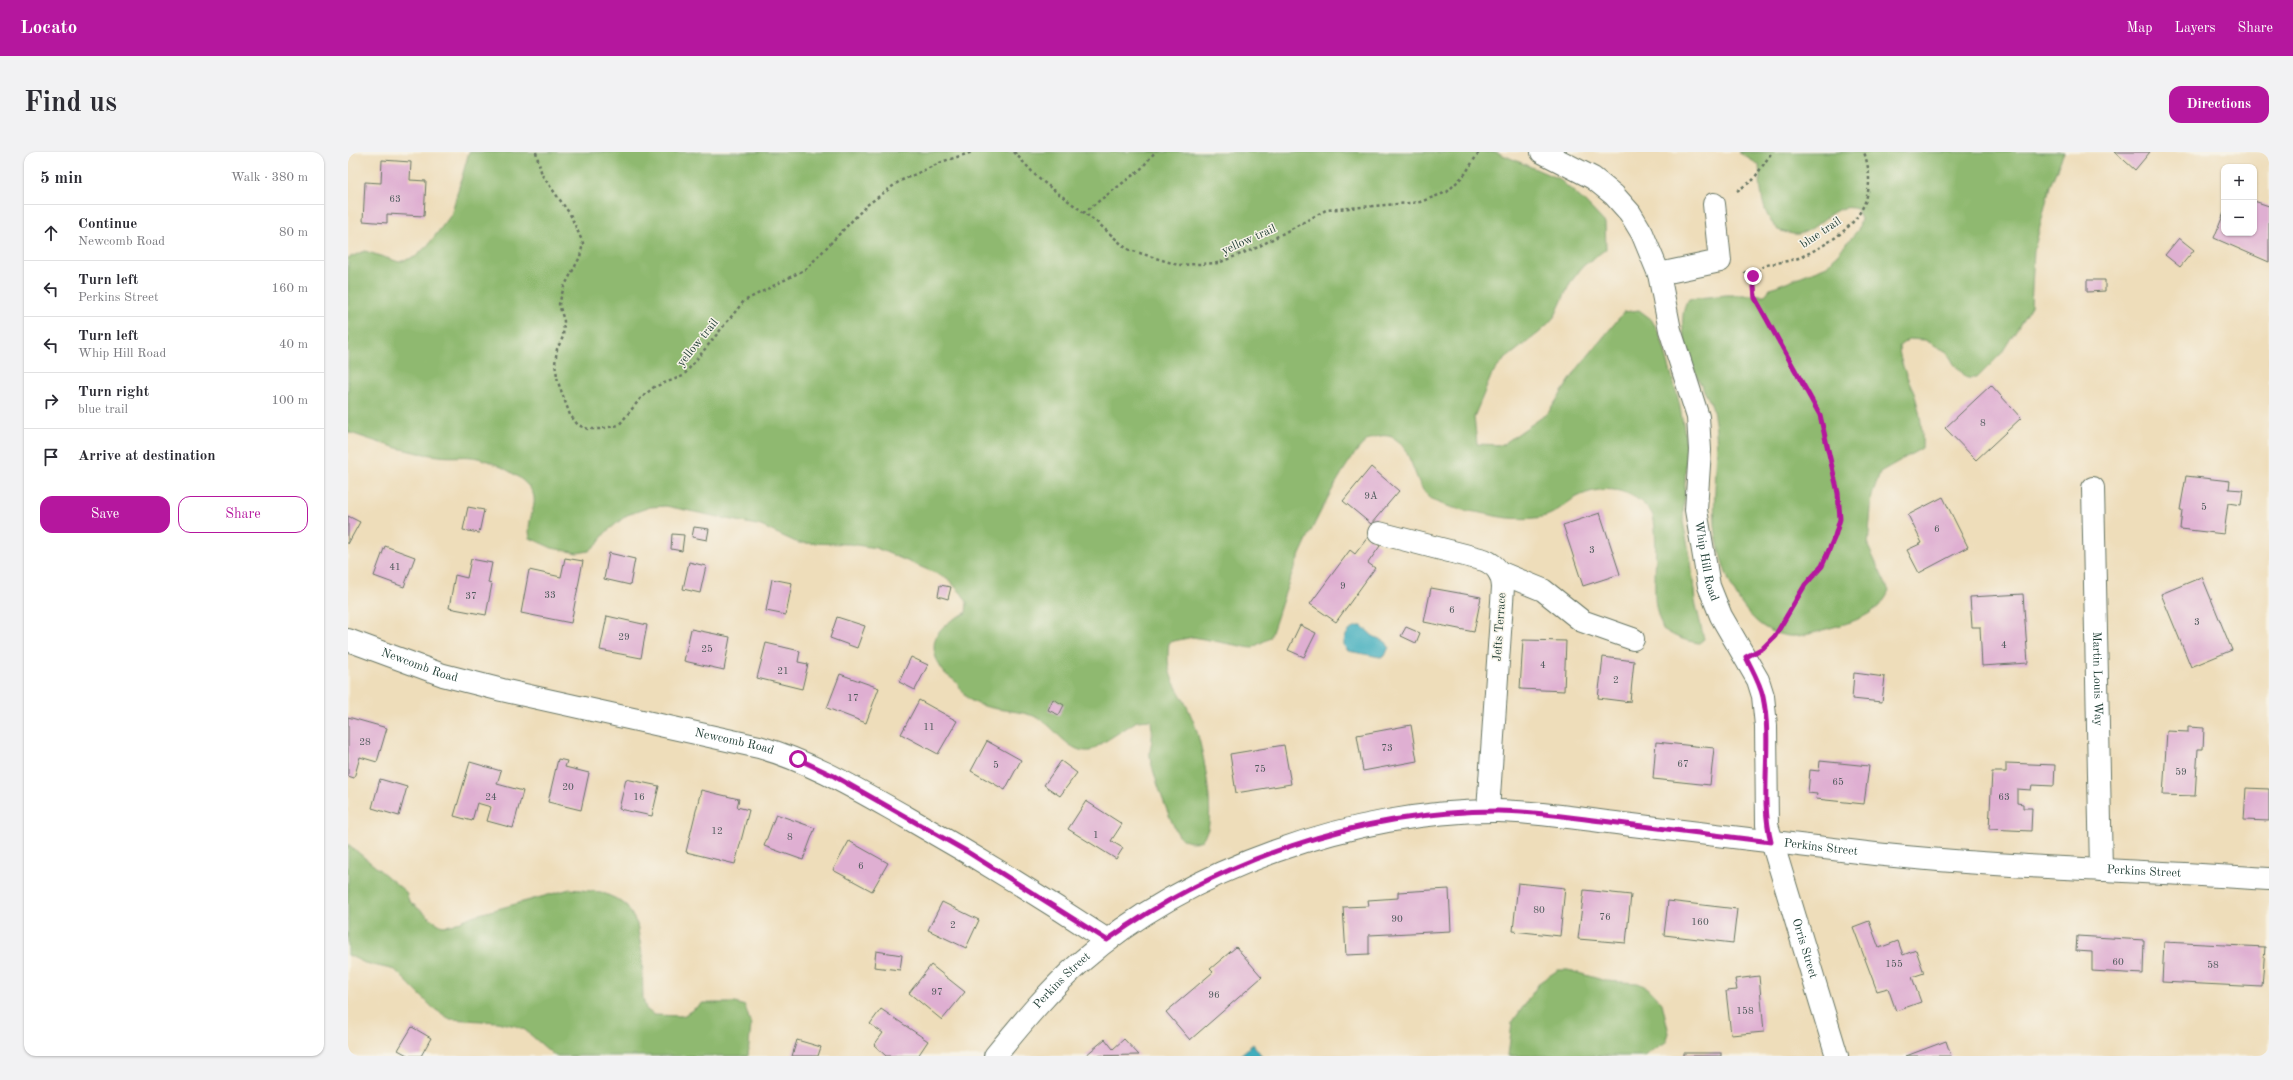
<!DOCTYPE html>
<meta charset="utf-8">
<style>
body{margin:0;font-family:"Old Standard TT",serif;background:#f2f2f3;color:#2b2b33}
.controls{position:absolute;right:12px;top:12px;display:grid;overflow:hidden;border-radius:8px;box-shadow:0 1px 3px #0004}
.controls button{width:36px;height:36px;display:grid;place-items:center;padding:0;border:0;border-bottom:1px solid #e1e1e2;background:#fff;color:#2b2b33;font:20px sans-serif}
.stop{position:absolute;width:12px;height:12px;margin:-9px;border:3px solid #b5179e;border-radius:50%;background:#fff}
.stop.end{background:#b5179e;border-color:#fff;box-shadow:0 1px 4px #0008}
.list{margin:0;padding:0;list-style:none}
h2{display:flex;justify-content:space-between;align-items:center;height:52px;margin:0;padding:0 16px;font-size:17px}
h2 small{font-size:13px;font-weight:400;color:#7c7c81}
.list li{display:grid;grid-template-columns:26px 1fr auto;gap:12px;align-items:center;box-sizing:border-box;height:56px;padding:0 16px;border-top:1px solid #e1e1e2}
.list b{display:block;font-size:15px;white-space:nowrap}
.list p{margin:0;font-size:13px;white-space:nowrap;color:#7c7c81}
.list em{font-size:13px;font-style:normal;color:#7c7c81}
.actions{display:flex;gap:8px;padding:12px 16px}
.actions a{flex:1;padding:9px 0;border:1px solid #b5179e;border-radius:12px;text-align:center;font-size:14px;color:#b5179e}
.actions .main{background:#b5179e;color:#fff}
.icon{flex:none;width:22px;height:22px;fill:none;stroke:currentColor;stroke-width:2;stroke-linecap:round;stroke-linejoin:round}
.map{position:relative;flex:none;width:1921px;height:904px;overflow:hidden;border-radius:12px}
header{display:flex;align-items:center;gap:24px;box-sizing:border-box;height:56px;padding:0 20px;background:#b5179e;color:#fff}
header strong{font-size:19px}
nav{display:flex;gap:22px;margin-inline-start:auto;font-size:14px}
.intro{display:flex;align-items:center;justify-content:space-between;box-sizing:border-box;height:96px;padding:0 24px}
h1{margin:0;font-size:28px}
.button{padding:10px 18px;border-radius:12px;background:#b5179e;color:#fff;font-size:14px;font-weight:700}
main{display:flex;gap:24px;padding:0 24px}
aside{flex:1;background:#fff;border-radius:12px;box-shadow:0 1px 3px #0004}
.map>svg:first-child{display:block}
</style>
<header>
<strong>Locato</strong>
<nav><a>Map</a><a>Layers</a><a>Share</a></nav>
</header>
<div class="intro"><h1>Find us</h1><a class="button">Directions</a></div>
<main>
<aside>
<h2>5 min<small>Walk · 380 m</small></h2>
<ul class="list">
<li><svg class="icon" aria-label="ahead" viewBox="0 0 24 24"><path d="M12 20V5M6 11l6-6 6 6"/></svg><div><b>Continue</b><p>Newcomb Road</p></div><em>80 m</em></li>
<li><svg class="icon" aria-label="left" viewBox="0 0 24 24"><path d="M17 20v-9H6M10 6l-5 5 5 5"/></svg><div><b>Turn left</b><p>Perkins Street</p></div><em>160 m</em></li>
<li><svg class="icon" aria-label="left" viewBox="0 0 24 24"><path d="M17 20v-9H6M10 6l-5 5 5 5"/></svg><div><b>Turn left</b><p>Whip Hill Road</p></div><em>40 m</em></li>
<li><svg class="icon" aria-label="right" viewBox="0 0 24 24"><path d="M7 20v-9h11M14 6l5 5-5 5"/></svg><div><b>Turn right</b><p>blue trail</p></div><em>100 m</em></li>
<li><svg class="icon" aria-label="arrive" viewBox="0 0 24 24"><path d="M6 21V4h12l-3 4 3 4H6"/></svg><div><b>Arrive at destination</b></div></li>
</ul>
<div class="actions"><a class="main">Save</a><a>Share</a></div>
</aside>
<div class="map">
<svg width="1921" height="904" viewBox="0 0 1921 904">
<rect width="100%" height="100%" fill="#f7f3e8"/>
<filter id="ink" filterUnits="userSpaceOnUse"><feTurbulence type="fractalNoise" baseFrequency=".025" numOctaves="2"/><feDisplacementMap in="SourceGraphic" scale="8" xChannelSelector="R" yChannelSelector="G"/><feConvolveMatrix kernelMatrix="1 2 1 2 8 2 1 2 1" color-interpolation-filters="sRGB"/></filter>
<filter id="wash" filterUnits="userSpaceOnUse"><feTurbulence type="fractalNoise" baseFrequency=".012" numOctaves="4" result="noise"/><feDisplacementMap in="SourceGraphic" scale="16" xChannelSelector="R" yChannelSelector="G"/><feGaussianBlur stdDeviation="0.9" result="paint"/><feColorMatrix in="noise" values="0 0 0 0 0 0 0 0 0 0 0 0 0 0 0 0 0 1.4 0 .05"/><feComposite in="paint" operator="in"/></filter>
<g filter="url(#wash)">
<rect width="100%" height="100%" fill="#eeddba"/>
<g fill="#8fb970" stroke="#577b52">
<path d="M 121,0 L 1148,0 L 1211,27 L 1237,50 L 1257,71 L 1258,97 L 1235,114 L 1222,131 L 1207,164 L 1192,180 L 1156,208 L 1144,222 L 1126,265 L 1129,292 L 1154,293 L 1200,261 L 1230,216 L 1276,160 L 1291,158 L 1303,167 L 1312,182 L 1331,250 L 1337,282 L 1338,310 L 1335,370 L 1343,409 L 1347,449 L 1356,487 L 1351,491 C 1337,489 1327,485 1315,477 C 1311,467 1307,456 1307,444 C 1306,428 1311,370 1303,360 C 1284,336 1255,331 1227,346 C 1218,351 1208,361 1198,364 C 1183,368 1162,367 1147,364 C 1125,358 1098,359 1080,344 C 1062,328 1063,269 1022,287 C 1000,297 955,394 945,419 C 936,441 930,464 922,486 L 903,496 L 845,485 L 821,490 C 816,529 831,533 844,566 C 854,588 866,653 860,677 C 859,680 856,684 854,688 C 847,691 838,691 832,685 C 824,676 803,617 802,604 C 801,599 804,592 804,586 C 805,580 803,574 803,568 L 789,569 L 742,599 C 720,601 709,577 692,567 C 673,556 643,561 622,548 C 616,544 613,536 609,531 C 605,526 598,524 595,519 C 575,490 591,472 618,461 L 619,450 L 614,442 L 599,426 L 528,396 L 502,392 L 450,391 L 413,374 L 318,354 L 302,355 L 279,363 L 257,381 L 249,392 L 241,399 L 229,401 L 204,396 L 182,386 C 178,369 188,357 186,345 C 183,327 146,310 130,306 C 118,303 104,306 91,304 C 60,301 29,290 0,280 L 0,106 L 17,99 L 51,110 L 67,105 L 80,93 L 103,63 Z"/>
<path d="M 1390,0 L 1716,0 L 1702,34 L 1686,99 L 1683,154 L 1653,202 L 1629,226 L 1619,226 L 1606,212 L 1599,200 L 1577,188 L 1561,187 L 1551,194 C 1551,211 1560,225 1566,241 C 1572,259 1575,277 1574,296 L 1532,320 L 1524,344 L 1520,394 L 1541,439 C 1532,462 1505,470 1482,476 C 1469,480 1454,485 1441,484 C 1393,479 1371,414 1367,373 C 1364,335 1374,293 1364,255 C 1362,248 1356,240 1353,233 C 1343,212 1325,168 1341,147 L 1378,143 L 1417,143 L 1423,136 L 1479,114 L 1510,78 L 1513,67 L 1509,57 C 1485,49 1473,77 1451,82 C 1445,83 1436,80 1430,78 C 1412,60 1413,37 1411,13 Z"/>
<polygon points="0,692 58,740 61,749 86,769 94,774 104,773 124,764 222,737 253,740 271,748 279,754 289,772 294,802 295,847 298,857 306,863 335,864 355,851 387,851 397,854 403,873 400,904 207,904 177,878 168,874 149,870 102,867 85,856 47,818 17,811 0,803"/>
<polygon points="1210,818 1220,818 1258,829 1290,831 1300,836 1314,851 1321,881 1318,890 1296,904 1160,904 1164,871 1192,830"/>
</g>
<g fill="#40aebe" stroke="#307679">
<path d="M 1009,474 L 1014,474 L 1025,484 L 1038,490 L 1041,495 L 1037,504 L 1032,505 L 1000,499 L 996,494 C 995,484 1001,477 1009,474 Z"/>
<polygon points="905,892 914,904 891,904"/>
</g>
<g id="blocks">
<g fill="#dfafd2">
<polygon points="1767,0 1802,0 1787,18"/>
<polygon points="34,8 63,10 62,28 78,29 76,64 39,62 39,71 15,69 17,30 33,31"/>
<polygon points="1906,49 1921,54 1921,110 1866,86 1876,61 1876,81 1906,81"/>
<polygon points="1831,86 1846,98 1832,115 1817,103"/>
<polygon points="1739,128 1757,128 1757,139 1739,140"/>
<polygon points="1643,233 1673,266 1628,308 1597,276"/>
<polygon points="1023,315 1051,339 1023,372 995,349"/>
<polygon points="1838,324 1882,329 1881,337 1895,338 1893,353 1880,351 1876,382 1832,377 1834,358 1832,358"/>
<polygon points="1595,345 1620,395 1571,421 1559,398 1574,391 1560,363"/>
<polygon points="120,355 136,358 131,381 115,378"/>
<polygon points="1252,361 1272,422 1235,434 1215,373"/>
<polygon points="0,364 12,370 0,392"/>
<polygon points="346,375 361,377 359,388 344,385"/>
<polygon points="324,382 336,383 334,399 323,397"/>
<polygon points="1020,385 1032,394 1020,411 1027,416 988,470 962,452 1002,398 1007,402"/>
<polygon points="37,394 67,405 56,435 26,424"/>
<polygon points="261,401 287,407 282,433 256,427"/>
<polygon points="217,406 235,409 223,471 173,461 181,418 213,425"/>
<polygon points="123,407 144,411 140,431 144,432 138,463 101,456 107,423 119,426"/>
<polygon points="341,410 358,414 352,441 335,437"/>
<polygon points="1854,425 1884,498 1843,515 1813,442"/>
<polygon points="424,427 444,431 438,463 418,459"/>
<polygon points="592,433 603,435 600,447 590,444"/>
<polygon points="1083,436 1133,445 1126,480 1076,470"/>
<polygon points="1675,442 1680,511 1634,514 1632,475 1624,475 1622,445"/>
<polygon points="259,464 299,473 293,506 252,498"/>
<polygon points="489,465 517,474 509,496 482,486"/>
<polygon points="952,473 968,481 956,505 940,498"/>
<polygon points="1058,475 1072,481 1068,491 1053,484"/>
<polygon points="343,477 382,485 376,518 336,509"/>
<polygon points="1175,488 1218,489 1216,539 1172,537"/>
<polygon points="418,491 452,499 450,510 460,512 454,537 409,526"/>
<polygon points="563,505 580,513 567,538 551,530"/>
<polygon points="1255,505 1286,509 1282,550 1250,546"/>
<polygon points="1506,521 1537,525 1534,550 1504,547"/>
<polygon points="492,522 531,536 518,571 479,556"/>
<polygon points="705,547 716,553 711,563 700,558"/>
<polygon points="571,548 609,569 590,602 553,582"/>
<polygon points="0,565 39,576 29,610 12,605 6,626 0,624"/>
<polygon points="1063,573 1069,609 1015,619 1009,583"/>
<polygon points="1840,575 1856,576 1855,597 1850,597 1847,644 1815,643 1819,579 1840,580"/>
<polygon points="639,589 673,608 657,638 623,619"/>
<polygon points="1308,590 1366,596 1362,633 1305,627"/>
<polygon points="936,593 943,632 888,641 882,602"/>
<polygon points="210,607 219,609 217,615 241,621 233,658 200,650"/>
<polygon points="713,609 729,621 712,644 696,633"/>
<polygon points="1472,609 1521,614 1516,652 1468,647 1469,642 1460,641 1462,618 1471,619"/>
<polygon points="122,610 153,619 149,632 175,639 165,676 139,669 143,655 129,651 124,669 106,664"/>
<polygon points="1658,611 1707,613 1706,634 1684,633 1683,638 1669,637 1669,651 1675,652 1675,656 1684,656 1683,679 1641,677 1644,620 1658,620"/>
<polygon points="32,627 59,635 51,664 24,656"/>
<polygon points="278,627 311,634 304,664 271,657"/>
<polygon points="1898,636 1921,637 1921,669 1896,668"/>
<polygon points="353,638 391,647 389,655 401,658 387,712 338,700"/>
<polygon points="738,649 774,672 763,689 775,696 768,707 720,677"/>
<polygon points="428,662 467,676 455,708 416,694"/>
<polygon points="501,689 540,711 524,739 485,718"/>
<polygon points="1170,731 1217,736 1212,784 1165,779"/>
<polygon points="1101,737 1103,779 1021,783 1021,802 998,803 995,755 1021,754 1020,748 1050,746 1050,740"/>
<polygon points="1236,738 1283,743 1278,791 1230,787"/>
<polygon points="1320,749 1389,757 1385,791 1316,783"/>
<polygon points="594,750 631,768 618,796 580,778"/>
<polygon points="1521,769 1531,796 1550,789 1555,803 1568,798 1576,821 1564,825 1573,850 1548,859 1540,836 1529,839 1505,775"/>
<polygon points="1729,784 1796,788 1795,822 1744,819 1744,800 1728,799"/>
<polygon points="1816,790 1917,795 1914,835 1814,830"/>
<polygon points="888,795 914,825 842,888 818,860 865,820 862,817"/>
<polygon points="528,799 554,803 552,818 526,815"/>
<polygon points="583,813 617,840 594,868 561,841"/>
<polygon points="1411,824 1416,880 1383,883 1378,839 1389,838 1387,827"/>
<polygon points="533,857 580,889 570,904 538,904 526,893 535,881 522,872"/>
<polygon points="64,875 83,886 73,904 61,904 50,898"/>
<polygon points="757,887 765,897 776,887 791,903 737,904"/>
<polygon points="449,888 473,895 470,904 444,904"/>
<polygon points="1598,889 1603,904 1558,904"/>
<rect x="1336" y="901" width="37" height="3"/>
</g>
</g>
</g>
<g filter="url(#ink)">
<use href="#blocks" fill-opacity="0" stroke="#677563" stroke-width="1"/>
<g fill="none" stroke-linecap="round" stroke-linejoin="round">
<defs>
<g id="minor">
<path id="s1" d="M 1194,0 L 1245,26 L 1266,43 L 1282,61 L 1294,81 L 1311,122 L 1322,178 L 1350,265 L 1352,298 L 1348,358 L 1361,434 L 1373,464 L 1410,528 L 1415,544 L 1418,574 L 1419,673 L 1489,904"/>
<polyline points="1311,122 1372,109 1366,52"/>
<path id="s2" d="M 1745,336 L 1753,718"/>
<path d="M 1031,381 L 1136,408 C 1148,413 1154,421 1155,435 L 1140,659"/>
<polyline points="1151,420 1195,438 1234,469 1285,487"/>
<path id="s3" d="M 0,488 L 95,523 L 154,538 L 411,595 C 464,610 510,638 558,665 C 627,704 694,745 759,788"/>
<path id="s4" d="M 647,904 C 674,871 702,837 734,809 C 839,716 1009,658 1149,659 C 1194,660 1239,668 1284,673 C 1365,683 1446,693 1527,702 C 1658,716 1790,718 1921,727"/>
</g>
</defs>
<use href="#minor" stroke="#677563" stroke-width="24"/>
<g stroke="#677563" stroke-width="2.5" stroke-dasharray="3 3" stroke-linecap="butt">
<polyline points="188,0 194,23 222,62 235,91 232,105 216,135 211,152 216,169 215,185 209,197 207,212 210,230 222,263 230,273 240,277 252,277 271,273 292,247 306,235 335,224 396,149 458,117 519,53 552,29 596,9 625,0"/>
<polyline points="666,0 690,26 751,72 779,97 830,113 870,111 908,96 978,58 1072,50 1099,40 1117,22 1131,0"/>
<polyline points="1389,39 1405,28 1424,0"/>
<polyline points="735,61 792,18 807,0"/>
<polyline points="1396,120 1405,124"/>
<polyline points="1405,124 1407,146 1472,263 1490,341 1492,367 1487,384 1474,414 1457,433 1427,484 1419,492"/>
<path d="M 1405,124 C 1408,121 1412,116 1416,114 C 1428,110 1443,110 1455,104 C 1501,82 1534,54 1516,0"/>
</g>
<use href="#minor" stroke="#fff" stroke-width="22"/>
</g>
</g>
<g fill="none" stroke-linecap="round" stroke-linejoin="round" filter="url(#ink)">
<path stroke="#b5179e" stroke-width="5" d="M 450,607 L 486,624 L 618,699 L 759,788 C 871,708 1011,659 1150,659 C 1184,659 1219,665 1254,669 C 1310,676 1366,683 1423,690 C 1411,642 1425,593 1415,545 C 1412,531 1404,518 1398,505 L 1415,496 L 1427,484 L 1457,433 L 1474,414 L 1487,384 L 1492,367 L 1490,341 L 1472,263 L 1407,146 L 1405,124"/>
</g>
<g text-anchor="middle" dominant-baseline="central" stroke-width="3" stroke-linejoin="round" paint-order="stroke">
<g font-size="10" fill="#4f5a5c">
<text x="47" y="47">63</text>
<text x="1635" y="271">8</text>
<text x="1023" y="344">9A</text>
<text x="1856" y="355">5</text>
<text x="1589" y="377">6</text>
<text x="1244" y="398">3</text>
<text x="47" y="415">41</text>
<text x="995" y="434">9</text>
<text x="202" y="443">33</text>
<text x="123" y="444">37</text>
<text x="1104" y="458">6</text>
<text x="1849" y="470">3</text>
<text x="276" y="485">29</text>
<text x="1656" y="493">4</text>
<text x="359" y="497">25</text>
<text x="1195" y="513">4</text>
<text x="435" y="519">21</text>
<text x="1268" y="528">2</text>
<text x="505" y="546">17</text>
<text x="581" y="575">11</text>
<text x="17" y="590">28</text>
<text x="1039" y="596">73</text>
<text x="1335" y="612">67</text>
<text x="648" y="613">5</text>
<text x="912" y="617">75</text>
<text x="1833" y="620">59</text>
<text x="1490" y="630">65</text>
<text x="220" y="635">20</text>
<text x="143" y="645">24</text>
<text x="291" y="645">16</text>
<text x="1656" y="645">63</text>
<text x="369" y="679">12</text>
<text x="748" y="683">1</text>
<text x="442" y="685">8</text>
<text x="513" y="714">6</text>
<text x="1191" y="758">80</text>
<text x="1257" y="765">76</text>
<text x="1049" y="767">90</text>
<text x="1352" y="770">160</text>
<text x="605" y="773">2</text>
<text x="1770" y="810">60</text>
<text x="1546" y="812">155</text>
<text x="1865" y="813">58</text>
<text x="589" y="840">97</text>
<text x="866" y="843">96</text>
<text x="1397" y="859">158</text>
</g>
<g font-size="12" fill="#1f3d34" stroke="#f7f3e8">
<text transform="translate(1473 81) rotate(-34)">blue trail</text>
<text transform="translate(901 88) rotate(-24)">yellow trail</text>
<text transform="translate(350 191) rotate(-51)">yellow trail</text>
<text stroke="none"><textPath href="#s1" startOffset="470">Whip Hill Road</textPath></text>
<text transform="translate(1152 475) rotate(-86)">Jefts Terrace</text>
<text stroke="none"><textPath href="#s3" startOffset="76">Newcomb Road</textPath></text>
<text stroke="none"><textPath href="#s2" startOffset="191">Martin Louis Way</textPath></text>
<text stroke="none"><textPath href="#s3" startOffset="400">Newcomb Road</textPath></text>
<text stroke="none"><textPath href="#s4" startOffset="905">Perkins Street</textPath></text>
<text stroke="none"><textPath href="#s4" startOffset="1229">Perkins Street</textPath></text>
<text stroke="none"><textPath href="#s1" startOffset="876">Orris Street</textPath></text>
<text stroke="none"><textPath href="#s4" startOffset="101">Perkins Street</textPath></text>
</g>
</g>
</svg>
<div class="controls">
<button>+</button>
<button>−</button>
</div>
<div class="stop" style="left:450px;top:607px"></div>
<div class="stop end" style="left:1405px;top:124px"></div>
</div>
</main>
